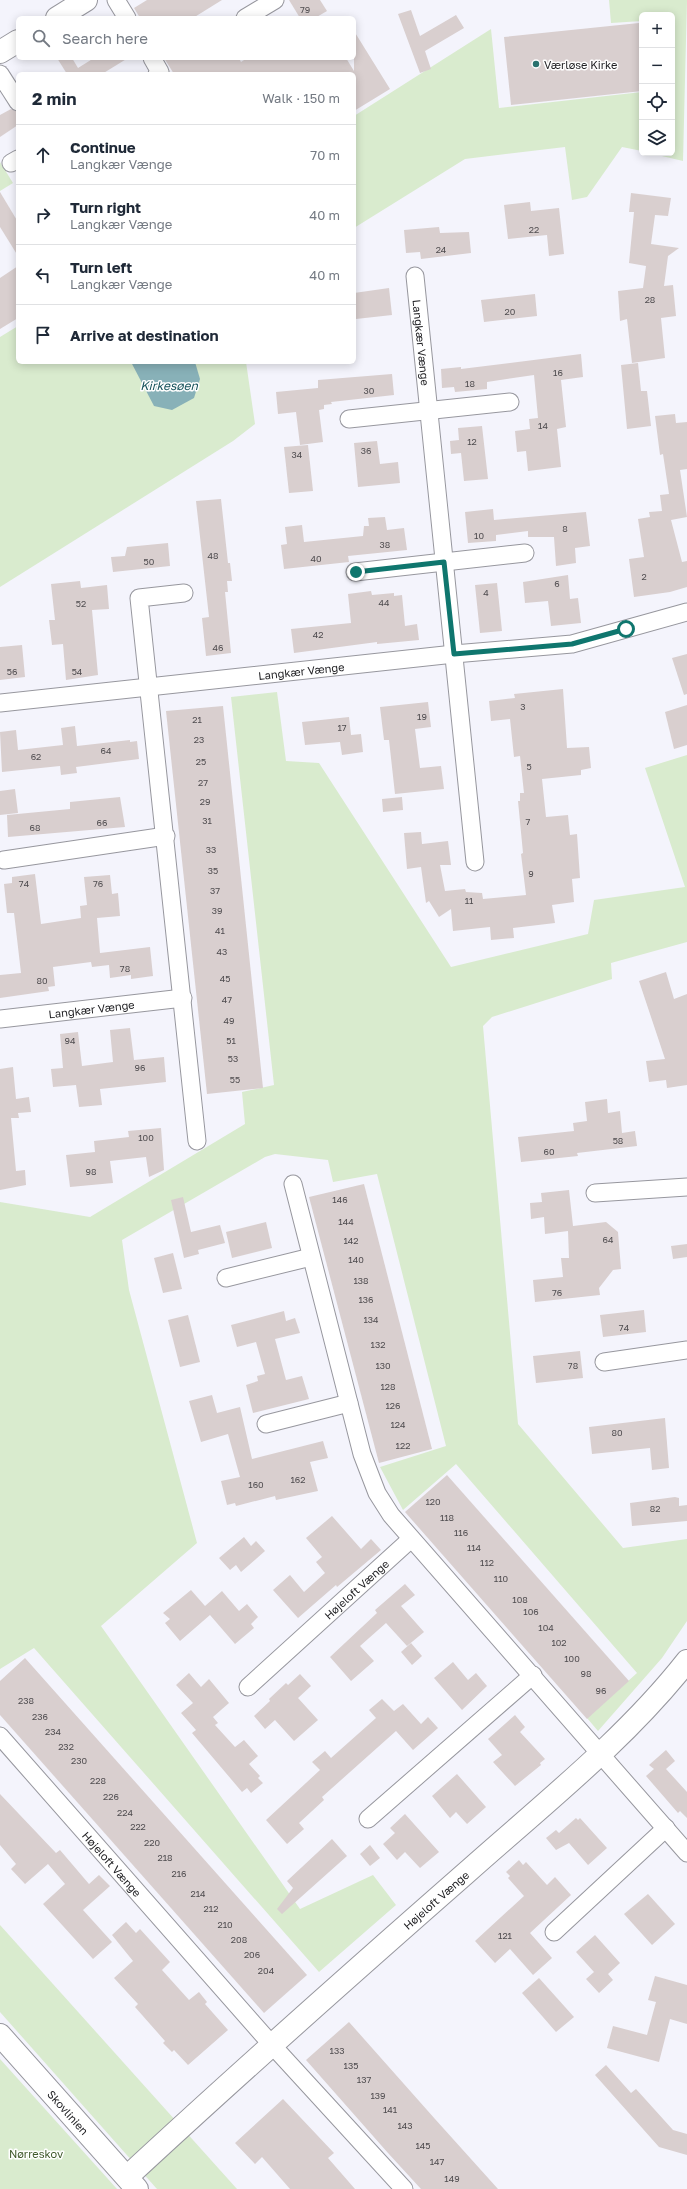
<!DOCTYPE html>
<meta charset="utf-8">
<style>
body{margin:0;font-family:"Golos Text",sans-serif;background:#f6f6f7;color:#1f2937}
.controls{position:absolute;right:12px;top:12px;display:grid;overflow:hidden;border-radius:6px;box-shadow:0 2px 10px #0003}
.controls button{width:36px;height:36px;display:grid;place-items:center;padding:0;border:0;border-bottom:1px solid #e0e1e3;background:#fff;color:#1f2937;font:20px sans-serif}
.stop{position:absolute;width:12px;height:12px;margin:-9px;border:3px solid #0f766e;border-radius:50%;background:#fff}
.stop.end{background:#0f766e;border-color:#fff;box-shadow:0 1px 4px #0008}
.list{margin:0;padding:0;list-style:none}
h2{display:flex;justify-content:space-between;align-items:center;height:52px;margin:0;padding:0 16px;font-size:17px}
h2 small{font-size:13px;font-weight:400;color:#747a83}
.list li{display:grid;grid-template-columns:26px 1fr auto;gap:12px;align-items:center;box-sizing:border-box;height:60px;padding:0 16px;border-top:1px solid #e0e1e3}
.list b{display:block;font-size:15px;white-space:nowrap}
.list p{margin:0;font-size:13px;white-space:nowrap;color:#747a83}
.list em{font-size:13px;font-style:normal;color:#747a83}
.icon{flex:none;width:22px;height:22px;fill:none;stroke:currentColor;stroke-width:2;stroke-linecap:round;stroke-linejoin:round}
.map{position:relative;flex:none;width:687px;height:2189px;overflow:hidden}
.search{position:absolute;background:#fff;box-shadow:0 2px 10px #0003;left:16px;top:16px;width:340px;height:44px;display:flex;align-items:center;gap:10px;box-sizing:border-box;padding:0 14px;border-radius:6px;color:#747a83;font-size:15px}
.panel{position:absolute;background:#fff;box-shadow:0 2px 10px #0003;left:16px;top:72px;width:340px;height:292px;border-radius:6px}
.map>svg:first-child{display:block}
</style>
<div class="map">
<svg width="687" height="2189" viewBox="0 0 687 2189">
<rect width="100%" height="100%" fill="#f4f4fc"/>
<g fill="#d9ebce">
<polygon points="609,0 687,0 683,161 649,153 672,153 672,15 642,15 642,21 611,23"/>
<polygon points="491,29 499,108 642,92 642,151 622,147 587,197 572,200 565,147 465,159 354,228 354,116"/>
<polygon points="0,162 13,183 0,191"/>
<polygon points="18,326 18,362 246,362 255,424 233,441 0,587 0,337"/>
<polygon points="277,692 286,761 319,763 451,967 588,934 594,900 685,887 645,768 687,755 687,942 611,963 612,979 492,1017 483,1026 518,1424 623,1548 687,1539 687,1621 662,1658 598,1731 587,1718 637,1673 456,1464 403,1510 380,1467 446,1446 377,1174 333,1182 328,1160 275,1154 265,1157 122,1240 129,1290 197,1543 101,1626 300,1909 373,1875 396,1905 319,1972 34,1648 0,1669 0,1202 90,1217 245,1124 242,1092 274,1085 231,697"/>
<polygon points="0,1925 237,2189 157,2189 0,2012"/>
<polygon points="0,2059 117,2189 0,2189"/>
</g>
<polygon fill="#88b1b8" points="131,362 195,362 200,379 194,398 172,410 154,406"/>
<g fill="#d9cfcf">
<polygon points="147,0 222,0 193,18 140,18 134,8"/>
<polygon points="289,0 320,0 327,11 315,18 300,18"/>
<polygon points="411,10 420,36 456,15 464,28 425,51 431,69 420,73 398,14"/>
<polygon points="639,23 642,51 642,91 511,105 504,37"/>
<polygon points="354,31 390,89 354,111 354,74 174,74 164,58 239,58 241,62 247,58 346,58 354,71"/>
<polygon points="57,58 72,58 78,68 94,58 128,58 102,74 67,74"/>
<polygon points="11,109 18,112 18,125 0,137 0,115"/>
<polygon points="0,192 18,222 18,256 0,227"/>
<polygon points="631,193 671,198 668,216 655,215 651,244 679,248 668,256 664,286 673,285 676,316 661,318 665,358 632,363 627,319 620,321 618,291 643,288 646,266 629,263 634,212 629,212"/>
<polygon points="530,202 531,211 559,208 564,254 549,256 547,235 508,239 504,205"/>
<polygon points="439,227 440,233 469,232 471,253 421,259 420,252 406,253 404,230"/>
<polygon points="18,266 18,318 0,329 0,278"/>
<polygon points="389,288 392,315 356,319 354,293"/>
<polygon points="535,294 537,316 484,322 481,300"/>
<polygon points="581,354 583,377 561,380 566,427 557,429 561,467 528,471 526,451 517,452 515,431 530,429 529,419 538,418 534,375 487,382 487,389 455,392 454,387 442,388 441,369 461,367 461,369"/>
<polygon points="638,363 641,391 647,391 651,426 627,429 621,365"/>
<polygon points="392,374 394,395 331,402 332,404 324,405 324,409 319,410 323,442 300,445 296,412 278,414 276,392 318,388 318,380"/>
<polygon points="675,414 676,423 687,422 687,469 680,470 687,517 671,520 682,562 687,561 687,587 670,592 634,597 629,559 644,557 638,519 650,517 649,512 662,511 660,495 669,494 663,454 660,455 655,416"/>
<polygon points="482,426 488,479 464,481 461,453 451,454 450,441 459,440 458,428"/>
<polygon points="377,441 380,464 398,462 400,483 358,487 354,443"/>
<polygon points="308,445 313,491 289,493 284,447"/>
<polygon points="221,499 228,563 230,563 232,581 227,581 228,592 225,592 231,653 206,656 202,618 209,617 196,501"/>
<polygon points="493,509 494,520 586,512 590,546 575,548 576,563 556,566 554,537 528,537 528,531 496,535 496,541 468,543 465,512"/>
<polygon points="385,517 387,530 404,528 407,550 348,556 349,562 284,569 281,545 287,544 285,527 302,525 304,542 363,536 364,526 369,526 368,518"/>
<polygon points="168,543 170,566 113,572 111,557 125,556 127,547"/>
<polygon points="568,575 570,599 578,598 581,623 551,626 548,601 525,603 523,582"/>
<polygon points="80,581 81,588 107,585 109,609 92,610 98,675 66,680 63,644 52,645 49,620 55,620 51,584"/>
<polygon points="497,583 502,631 480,633 475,585"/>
<polygon points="371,591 372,595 394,593 394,596 402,595 405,626 417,624 419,640 377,644 377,642 294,653 291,629 351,623 348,594"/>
<polygon points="22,645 25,677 0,680 0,647"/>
<polygon points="687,654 687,694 684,695 672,658"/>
<polygon points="563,689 567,748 589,747 591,768 581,770 581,775 542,779 546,817 568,815 570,835 577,834 580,878 572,879 574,902 552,905 555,923 513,928 514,938 491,940 490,927 453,931 451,909 439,917 429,901 426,903 421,867 407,869 404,833 421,832 422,844 448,841 451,865 440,865 445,891 465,889 466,892 482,893 483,899 526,895 521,854 523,853 518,801 520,801 520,793 524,793 520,756 514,757 510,719 491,721 489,701 515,698 514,694"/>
<polygon points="428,702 431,727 415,729 420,768 441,766 444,789 395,794 389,740 384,740 380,707"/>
<polygon points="687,705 687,745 674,749 665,712"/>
<polygon points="223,706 263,1088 207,1094 166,711"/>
<polygon points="349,717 351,735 361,734 363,752 342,755 340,742 305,745 302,722"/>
<polygon points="75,726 77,746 130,740 130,742 137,741 139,759 76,767 77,773 61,775 60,766 2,772 0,732 16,730 18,750 63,745 61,728"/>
<polygon points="15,789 18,813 0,815 0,791"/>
<polygon points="120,797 125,827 8,837 7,815 70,809 70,802"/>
<polygon points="402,797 403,810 383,812 382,799"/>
<polygon points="35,874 41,924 81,918 80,906 87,905 84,877 110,875 112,894 118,893 120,916 97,918 100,953 150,947 153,976 131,979 131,975 110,978 109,965 92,967 91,962 53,967 55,986 48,987 49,991 0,998 0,975 21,973 14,913 7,913 4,884 12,883 12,877"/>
<polygon points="666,972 674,999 687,994 687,1085 667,1088 666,1080 649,1082 646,1061 665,1059 639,981"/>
<polygon points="130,1028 134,1060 164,1057 166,1082 100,1089 102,1105 79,1107 76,1085 53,1087 51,1069 63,1068 60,1034 78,1032 82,1066 113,1062 110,1030"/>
<polygon points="13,1067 16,1099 29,1097 31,1112 18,1113 19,1118 11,1118 16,1171 25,1170 26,1185 0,1190 0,1069"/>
<polygon points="607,1099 608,1113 620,1111 622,1133 635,1131 637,1146 577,1153 578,1156 521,1162 518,1137 574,1131 573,1123 587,1121 585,1102"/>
<polygon points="161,1128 164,1170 149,1177 146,1157 110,1161 113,1183 70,1187 66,1155 95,1152 94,1141 129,1137 128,1131"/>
<polygon points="364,1184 432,1449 379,1463 309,1197"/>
<polygon points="569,1190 573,1226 606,1222 618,1232 621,1269 613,1270 599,1288 600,1295 535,1302 533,1280 563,1277 561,1258 569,1258 568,1231 545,1234 544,1217 531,1219 530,1203 542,1202 541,1193"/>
<polygon points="183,1197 191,1232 220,1225 225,1243 198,1250 199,1254 184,1258 171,1200"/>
<polygon points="266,1222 272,1248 232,1258 226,1232"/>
<polygon points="687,1244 687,1257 673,1259 671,1246"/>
<polygon points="173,1253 182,1289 163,1293 154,1258"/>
<polygon points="644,1310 646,1332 603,1337 600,1315"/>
<polygon points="284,1311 286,1321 295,1318 300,1333 275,1339 286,1380 302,1376 309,1399 253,1413 246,1385 258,1381 257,1376 265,1374 256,1342 237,1347 231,1325"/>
<polygon points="188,1315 200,1362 180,1367 168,1320"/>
<polygon points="580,1351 583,1378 536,1383 533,1356"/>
<polygon points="212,1395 217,1413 240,1407 252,1459 323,1441 328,1458 310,1462 318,1491 276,1500 275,1496 236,1506 235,1503 227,1505 221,1481 240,1477 228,1434 201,1442 189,1401"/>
<polygon points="665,1418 669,1468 652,1470 650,1448 592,1454 589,1427"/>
<polygon points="447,1475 629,1681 587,1719 405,1512"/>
<polygon points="675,1497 679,1498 679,1506 687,1505 687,1521 632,1526 630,1503"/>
<polygon points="332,1516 361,1549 371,1539 381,1550 337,1587 336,1585 298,1618 273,1590 290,1575 304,1592 325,1573 316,1562 322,1557 306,1538"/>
<polygon points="244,1537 251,1546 256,1541 265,1551 241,1572 236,1565 230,1570 219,1558"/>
<polygon points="405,1584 415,1595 401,1606 424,1632 407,1646 386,1623 360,1646 374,1661 351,1681 330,1657 377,1613 375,1610"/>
<polygon points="191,1590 205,1606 222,1591 239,1611 247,1604 258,1617 251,1624 254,1628 235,1644 210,1615 180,1641 165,1623 170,1619 163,1613"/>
<polygon points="411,1643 422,1656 412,1665 401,1652"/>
<polygon points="25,1658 307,1975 264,2013 0,1715 0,1681"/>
<polygon points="453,1662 468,1680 476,1673 487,1686 462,1710 434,1678"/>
<polygon points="189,1673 201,1687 209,1679 229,1703 213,1717 218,1723 215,1725 235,1747 244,1740 258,1756 249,1764 260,1776 258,1778 263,1783 251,1793 247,1788 242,1792 192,1733 196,1730 181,1713 193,1703 176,1685"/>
<polygon points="300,1674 311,1686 298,1698 318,1720 294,1741 275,1720 265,1729 254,1716 270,1701 269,1699 286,1683 288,1685"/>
<polygon points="382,1699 394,1711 403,1704 421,1724 428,1717 438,1728 413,1750 396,1731 322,1797 324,1800 299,1823 304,1829 287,1844 266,1820 320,1770 312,1762 325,1751 331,1758 376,1718 369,1710"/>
<polygon points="515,1715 525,1727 520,1732 545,1759 540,1763 541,1765 515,1786 493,1762 502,1755 488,1739"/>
<polygon points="666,1750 675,1761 666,1769 687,1792 687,1818 680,1811 678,1813 646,1776 654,1769 649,1765"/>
<polygon points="457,1774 486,1807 467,1824 456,1812 450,1818 432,1796"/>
<polygon points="0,1794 56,1853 60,1850 89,1884 99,1875 110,1886 83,1910 112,1942 93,1959 43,1904 65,1884 48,1864 25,1884 11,1869 16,1864 0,1845"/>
<polygon points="405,1814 439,1852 420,1868 405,1852 397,1860 383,1844 395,1833 390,1828"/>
<polygon points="576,1818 578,1820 580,1818 607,1848 588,1865 569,1843 556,1850 546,1838 556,1830 559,1833"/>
<polygon points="332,1839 347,1856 282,1914 277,1909 293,1888 287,1881"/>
<polygon points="370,1845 380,1858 370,1866 360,1854"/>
<polygon points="519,1860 523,1865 526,1862 547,1885 555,1877 571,1895 530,1933 552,1958 533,1975 510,1949 495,1963 475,1941 524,1896 508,1878 510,1876 506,1872"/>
<polygon points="648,1894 675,1924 652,1945 624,1914"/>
<polygon points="126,1922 136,1933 140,1929 170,1962 162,1970 189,2000 199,1992 207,2002 205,2004 228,2030 188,2065 174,2050 172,2052 163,2043 165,2041 135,2007 138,2004 114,1978 133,1961 112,1935"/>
<polygon points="595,1935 620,1963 608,1974 613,1980 599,1993 586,1979 594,1972 576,1952"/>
<polygon points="655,1976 687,1985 687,2024 670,2019 659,2062 607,2048 613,2026 647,2035 656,2002 648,2000"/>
<polygon points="539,1978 574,2017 556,2032 522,1993"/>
<polygon points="349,2022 435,2119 498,2189 421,2189 388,2153 306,2060"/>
<polygon points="606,2065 631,2093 636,2089 673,2130 687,2134 687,2155 659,2147 595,2075"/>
<polygon points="283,2099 334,2153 328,2158 355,2189 290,2189 262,2157 255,2164 235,2143"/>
</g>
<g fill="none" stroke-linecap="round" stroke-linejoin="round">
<defs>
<g id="street">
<polyline points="116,0 127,18"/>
<polyline points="245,18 275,0"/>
<polyline points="152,58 160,72 157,74"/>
<polyline points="0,74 18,102"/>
<polyline points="11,163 18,159"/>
<path id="s1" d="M 415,276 L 475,862"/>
<polyline points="349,419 510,402"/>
<polyline points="355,572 525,553"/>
<polyline points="184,593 139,598 197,1141"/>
<path id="s2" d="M 0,703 L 454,654 L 572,644 L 687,612"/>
<polyline points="4,860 166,836"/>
<path id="s3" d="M 0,1019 L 183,998"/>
<polyline points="293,1184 362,1454 377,1493 391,1515 687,1853"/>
<polyline points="595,1193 687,1187"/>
<polyline points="226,1278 311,1257"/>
<polyline points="604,1362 687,1350"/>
<polyline points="266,1424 349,1403"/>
<path id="s4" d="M 248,1687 L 411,1539"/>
<path id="s5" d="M 0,1736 L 272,2045 L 404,2189"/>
<polyline points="368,1819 533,1675"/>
<polyline points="554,1932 666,1828"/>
</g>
<g id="secondary">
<polyline points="57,18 86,0"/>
<polyline points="0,52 18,41"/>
<path id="s6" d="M 0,2035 L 137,2189"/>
<path id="s7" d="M 127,2177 C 238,2074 352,1973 466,1873 C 541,1806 625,1740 687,1661"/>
</g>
</defs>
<use href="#street" stroke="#97979e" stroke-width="19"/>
<use href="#secondary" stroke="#97979e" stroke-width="24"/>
<use href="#street" stroke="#fff" stroke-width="17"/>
<use href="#secondary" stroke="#fff" stroke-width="22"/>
</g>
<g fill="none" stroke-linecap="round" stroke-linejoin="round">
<polyline stroke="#0f766e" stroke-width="5" points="356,572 444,562 454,654 572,644 626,629"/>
</g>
<circle fill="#29726e" stroke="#fff" stroke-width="1.5" cx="536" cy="64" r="4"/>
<g text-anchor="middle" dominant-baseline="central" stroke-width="3" stroke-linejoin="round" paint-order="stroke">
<g font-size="9" fill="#504d50">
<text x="305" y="9">79</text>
<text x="534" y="229">22</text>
<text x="441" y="249">24</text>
<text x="650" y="299">28</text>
<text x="510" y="311">20</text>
<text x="558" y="372">16</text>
<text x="470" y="383">18</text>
<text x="369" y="390">30</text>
<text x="543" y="425">14</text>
<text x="472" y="441">12</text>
<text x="366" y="450">36</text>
<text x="297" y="454">34</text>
<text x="565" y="528">8</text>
<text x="479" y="535">10</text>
<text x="385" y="544">38</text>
<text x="213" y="555">48</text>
<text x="316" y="558">40</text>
<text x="149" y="561">50</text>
<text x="644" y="576">2</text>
<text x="557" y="583">6</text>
<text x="486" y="592">4</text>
<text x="384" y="602">44</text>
<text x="81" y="603">52</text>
<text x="318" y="634">42</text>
<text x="218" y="647">46</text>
<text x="12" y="671">56</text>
<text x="77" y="671">54</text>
<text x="523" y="706">3</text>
<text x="422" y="716">19</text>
<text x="197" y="719">21</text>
<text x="342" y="727">17</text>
<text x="199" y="739">23</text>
<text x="106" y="750">64</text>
<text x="36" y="756">62</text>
<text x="201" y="761">25</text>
<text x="529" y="766">5</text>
<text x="203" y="782">27</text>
<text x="205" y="801">29</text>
<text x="207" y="820">31</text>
<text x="528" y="821">7</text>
<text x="102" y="822">66</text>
<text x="35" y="827">68</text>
<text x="211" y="849">33</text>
<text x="213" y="870">35</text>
<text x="531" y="873">9</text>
<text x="24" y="883">74</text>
<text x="98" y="883">76</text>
<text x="215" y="890">37</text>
<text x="469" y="900">11</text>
<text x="217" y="910">39</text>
<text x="220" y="930">41</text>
<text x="222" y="951">43</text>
<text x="125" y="968">78</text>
<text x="225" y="978">45</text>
<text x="42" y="980">80</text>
<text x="227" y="999">47</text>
<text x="229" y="1020">49</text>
<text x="70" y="1040">94</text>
<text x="231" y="1040">51</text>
<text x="233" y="1058">53</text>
<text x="140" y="1067">96</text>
<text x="235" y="1079">55</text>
<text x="146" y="1137">100</text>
<text x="618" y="1140">58</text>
<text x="549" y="1151">60</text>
<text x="91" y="1171">98</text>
<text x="340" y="1199">146</text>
<text x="346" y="1221">144</text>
<text x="608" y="1239">64</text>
<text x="351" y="1240">142</text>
<text x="356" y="1259">140</text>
<text x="361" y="1280">138</text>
<text x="557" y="1292">76</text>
<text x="366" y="1299">136</text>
<text x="371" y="1319">134</text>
<text x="624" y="1327">74</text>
<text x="378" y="1344">132</text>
<text x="383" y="1365">130</text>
<text x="573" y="1365">78</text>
<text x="388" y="1386">128</text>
<text x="393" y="1405">126</text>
<text x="398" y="1424">124</text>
<text x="617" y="1432">80</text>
<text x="403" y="1445">122</text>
<text x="298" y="1479">162</text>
<text x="256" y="1484">160</text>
<text x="433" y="1501">120</text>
<text x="655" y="1508">82</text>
<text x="447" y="1517">118</text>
<text x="461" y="1532">116</text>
<text x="474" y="1547">114</text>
<text x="487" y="1562">112</text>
<text x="501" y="1578">110</text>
<text x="520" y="1599">108</text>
<text x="531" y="1611">106</text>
<text x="546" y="1627">104</text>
<text x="559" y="1642">102</text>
<text x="572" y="1658">100</text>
<text x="586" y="1673">98</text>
<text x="601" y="1690">96</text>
<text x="26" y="1700">238</text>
<text x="40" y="1716">236</text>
<text x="53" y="1731">234</text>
<text x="66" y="1746">232</text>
<text x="79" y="1760">230</text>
<text x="98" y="1780">228</text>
<text x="111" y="1796">226</text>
<text x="125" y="1812">224</text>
<text x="138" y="1826">222</text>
<text x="152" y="1842">220</text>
<text x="165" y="1857">218</text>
<text x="179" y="1873">216</text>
<text x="198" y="1893">214</text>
<text x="211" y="1908">212</text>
<text x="225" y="1924">210</text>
<text x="505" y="1935">121</text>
<text x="239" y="1939">208</text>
<text x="252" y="1954">206</text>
<text x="266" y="1970">204</text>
<text x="337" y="2050">133</text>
<text x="351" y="2065">135</text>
<text x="364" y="2079">137</text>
<text x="378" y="2095">139</text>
<text x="390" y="2109">141</text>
<text x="405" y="2125">143</text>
<text x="423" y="2145">145</text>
<text x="437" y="2161">147</text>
<text x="452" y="2178">149</text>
</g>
<g font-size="11" fill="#222225" stroke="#fff" text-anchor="start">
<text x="544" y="64">Værløse Kirke</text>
</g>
<g font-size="11" fill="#222225" stroke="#fff">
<text stroke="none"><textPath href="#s1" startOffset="67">Langkær Vænge</textPath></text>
<text stroke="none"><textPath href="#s2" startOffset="303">Langkær Vænge</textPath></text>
<text stroke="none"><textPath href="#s3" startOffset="92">Langkær Vænge</textPath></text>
<text stroke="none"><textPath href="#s4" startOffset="146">Højeloft Vænge</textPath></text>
<text stroke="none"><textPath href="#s5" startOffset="170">Højeloft Vænge</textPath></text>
<text stroke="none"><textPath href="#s7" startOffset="415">Højeloft Vænge</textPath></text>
<text stroke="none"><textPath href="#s6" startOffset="103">Skovlinien</textPath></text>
</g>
<g font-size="11" fill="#3f592b" stroke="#fff">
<text x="36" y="2153">Nørreskov</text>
</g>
<g font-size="12" font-style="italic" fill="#17535b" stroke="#fff">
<text x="169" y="385">Kirkesøen</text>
</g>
</g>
</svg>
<div class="controls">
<button>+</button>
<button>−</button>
<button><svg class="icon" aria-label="locate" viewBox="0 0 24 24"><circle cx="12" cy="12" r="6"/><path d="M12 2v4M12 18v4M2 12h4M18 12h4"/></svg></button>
<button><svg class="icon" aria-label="layers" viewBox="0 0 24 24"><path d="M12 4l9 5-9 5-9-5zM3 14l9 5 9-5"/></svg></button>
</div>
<div class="stop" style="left:626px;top:629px"></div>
<div class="stop end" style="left:356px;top:572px"></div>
<div class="search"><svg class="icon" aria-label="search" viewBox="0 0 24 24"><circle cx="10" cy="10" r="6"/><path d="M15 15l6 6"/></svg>Search here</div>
<section class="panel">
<h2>2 min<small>Walk · 150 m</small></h2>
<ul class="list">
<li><svg class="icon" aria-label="ahead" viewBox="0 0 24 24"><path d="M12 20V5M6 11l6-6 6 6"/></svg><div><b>Continue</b><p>Langkær Vænge</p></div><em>70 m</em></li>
<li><svg class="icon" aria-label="right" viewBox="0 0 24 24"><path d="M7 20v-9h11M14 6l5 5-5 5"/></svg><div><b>Turn right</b><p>Langkær Vænge</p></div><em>40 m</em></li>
<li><svg class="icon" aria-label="left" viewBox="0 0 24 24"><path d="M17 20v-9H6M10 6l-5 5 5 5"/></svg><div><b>Turn left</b><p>Langkær Vænge</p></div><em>40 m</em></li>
<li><svg class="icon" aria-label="arrive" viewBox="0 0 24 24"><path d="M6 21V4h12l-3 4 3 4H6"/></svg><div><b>Arrive at destination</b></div></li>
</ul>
</section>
</div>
